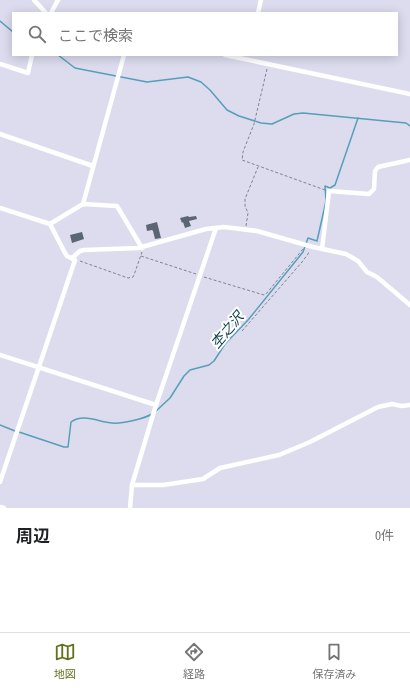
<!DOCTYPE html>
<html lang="ja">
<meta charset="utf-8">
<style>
body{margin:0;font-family:"Asap Condensed","Noto Sans JP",sans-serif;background:#f6f6f6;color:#202124}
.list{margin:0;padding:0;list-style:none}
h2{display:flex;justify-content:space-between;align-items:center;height:52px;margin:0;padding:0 16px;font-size:17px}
h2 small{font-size:13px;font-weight:400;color:#757577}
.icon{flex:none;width:22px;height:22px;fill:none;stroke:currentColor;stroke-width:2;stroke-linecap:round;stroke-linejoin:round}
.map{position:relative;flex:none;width:410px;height:508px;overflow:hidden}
.search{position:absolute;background:#fff;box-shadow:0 2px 10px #0003;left:12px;right:12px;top:12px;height:44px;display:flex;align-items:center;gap:10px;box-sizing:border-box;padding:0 14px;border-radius:0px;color:#757577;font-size:15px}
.sheet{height:124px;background:#fff}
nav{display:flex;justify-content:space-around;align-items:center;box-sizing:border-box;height:56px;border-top:1px solid #e0e0e0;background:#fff;font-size:11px;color:#757577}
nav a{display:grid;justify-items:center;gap:2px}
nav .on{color:#63711d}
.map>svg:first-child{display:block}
</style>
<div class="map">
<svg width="410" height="508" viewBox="0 0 410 508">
<rect width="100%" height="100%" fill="#dddcef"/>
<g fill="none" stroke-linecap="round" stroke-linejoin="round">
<g stroke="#559fb9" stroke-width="1.5">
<polyline points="0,21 13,32"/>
<polyline points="58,55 75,68 80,69 147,82 188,77 201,82 210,90 227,110 239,116 261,123 272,124 294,114 303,113 406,123 410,126"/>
<polyline points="155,412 170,398 184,376 190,370 209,365 214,361 225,344 248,320 303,252 308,238 317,241 326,201 325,186 330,188 335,185 358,118"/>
<polyline points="0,425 15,431"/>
<path d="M 19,432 L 64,447 L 68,447 L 71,422 C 83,413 99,422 112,423 C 122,424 143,419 152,414"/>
</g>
</g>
<g fill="#5b6674">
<polygon points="188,216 189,217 196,216 197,219 189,221 191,226 185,228 183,222 182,223 180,218"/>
<polygon points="157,222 161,238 155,239 153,231 152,230 147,231 146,225"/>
<polygon points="82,232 84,239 72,243 70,235"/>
</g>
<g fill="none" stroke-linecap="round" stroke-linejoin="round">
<g stroke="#83828f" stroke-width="1" stroke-dasharray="3 2" stroke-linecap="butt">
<polyline points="267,69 254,124 243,152 242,160 325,190"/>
<polyline points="246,226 248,213 245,206 245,199 258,167"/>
<polyline points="141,256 196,274"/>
<polyline points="80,261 128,278 133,277 134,275 142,252"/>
<polyline points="204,277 264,295 266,294 303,249"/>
<polyline points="242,331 302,262 308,254 309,251"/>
</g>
<g stroke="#fff" stroke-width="4.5">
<polyline points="34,0 46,13"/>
<polyline points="51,13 58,0"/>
<polyline points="258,13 261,0"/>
<polyline points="225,55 410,94"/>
<polyline points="0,64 28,73 32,55"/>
<polyline points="0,134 93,166"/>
<polyline points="83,204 124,55"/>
<polyline points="0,208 50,224 65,253 67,256 75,260 0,482"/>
<polyline points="50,224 83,204 117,206 142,248"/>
<polyline points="322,249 329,191 369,194 374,189 375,171 378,167 410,160"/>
<polyline points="72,258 80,251 84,250 138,248 206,229 224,227 257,231 313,247 346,254 358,261 367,272 377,277 410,305"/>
<polyline points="0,355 156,405"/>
<polyline points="132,485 163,485 203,479 220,468 279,455 310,442 378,407 392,404 402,406 410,405"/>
<polyline points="0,507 4,508"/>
<polyline points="130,508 132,485 156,405 216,228"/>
</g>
</g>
<g text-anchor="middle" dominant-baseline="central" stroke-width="4" stroke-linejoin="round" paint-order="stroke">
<g font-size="14" font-style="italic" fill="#0e3f4d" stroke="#fff">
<text transform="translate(227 330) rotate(-50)">杢之沢</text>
</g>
</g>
</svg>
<div class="search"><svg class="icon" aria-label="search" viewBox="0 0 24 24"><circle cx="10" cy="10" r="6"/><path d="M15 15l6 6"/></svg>ここで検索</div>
</div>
<section class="sheet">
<h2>周辺<small>0件</small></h2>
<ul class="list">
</ul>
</section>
<nav>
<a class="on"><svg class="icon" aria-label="map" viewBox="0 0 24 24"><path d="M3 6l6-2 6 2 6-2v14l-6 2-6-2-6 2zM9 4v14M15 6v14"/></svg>地図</a>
<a><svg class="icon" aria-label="directions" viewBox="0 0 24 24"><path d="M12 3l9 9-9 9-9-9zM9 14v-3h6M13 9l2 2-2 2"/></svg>経路</a>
<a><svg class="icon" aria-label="saved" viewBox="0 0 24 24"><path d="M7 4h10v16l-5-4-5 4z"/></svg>保存済み</a>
</nav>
